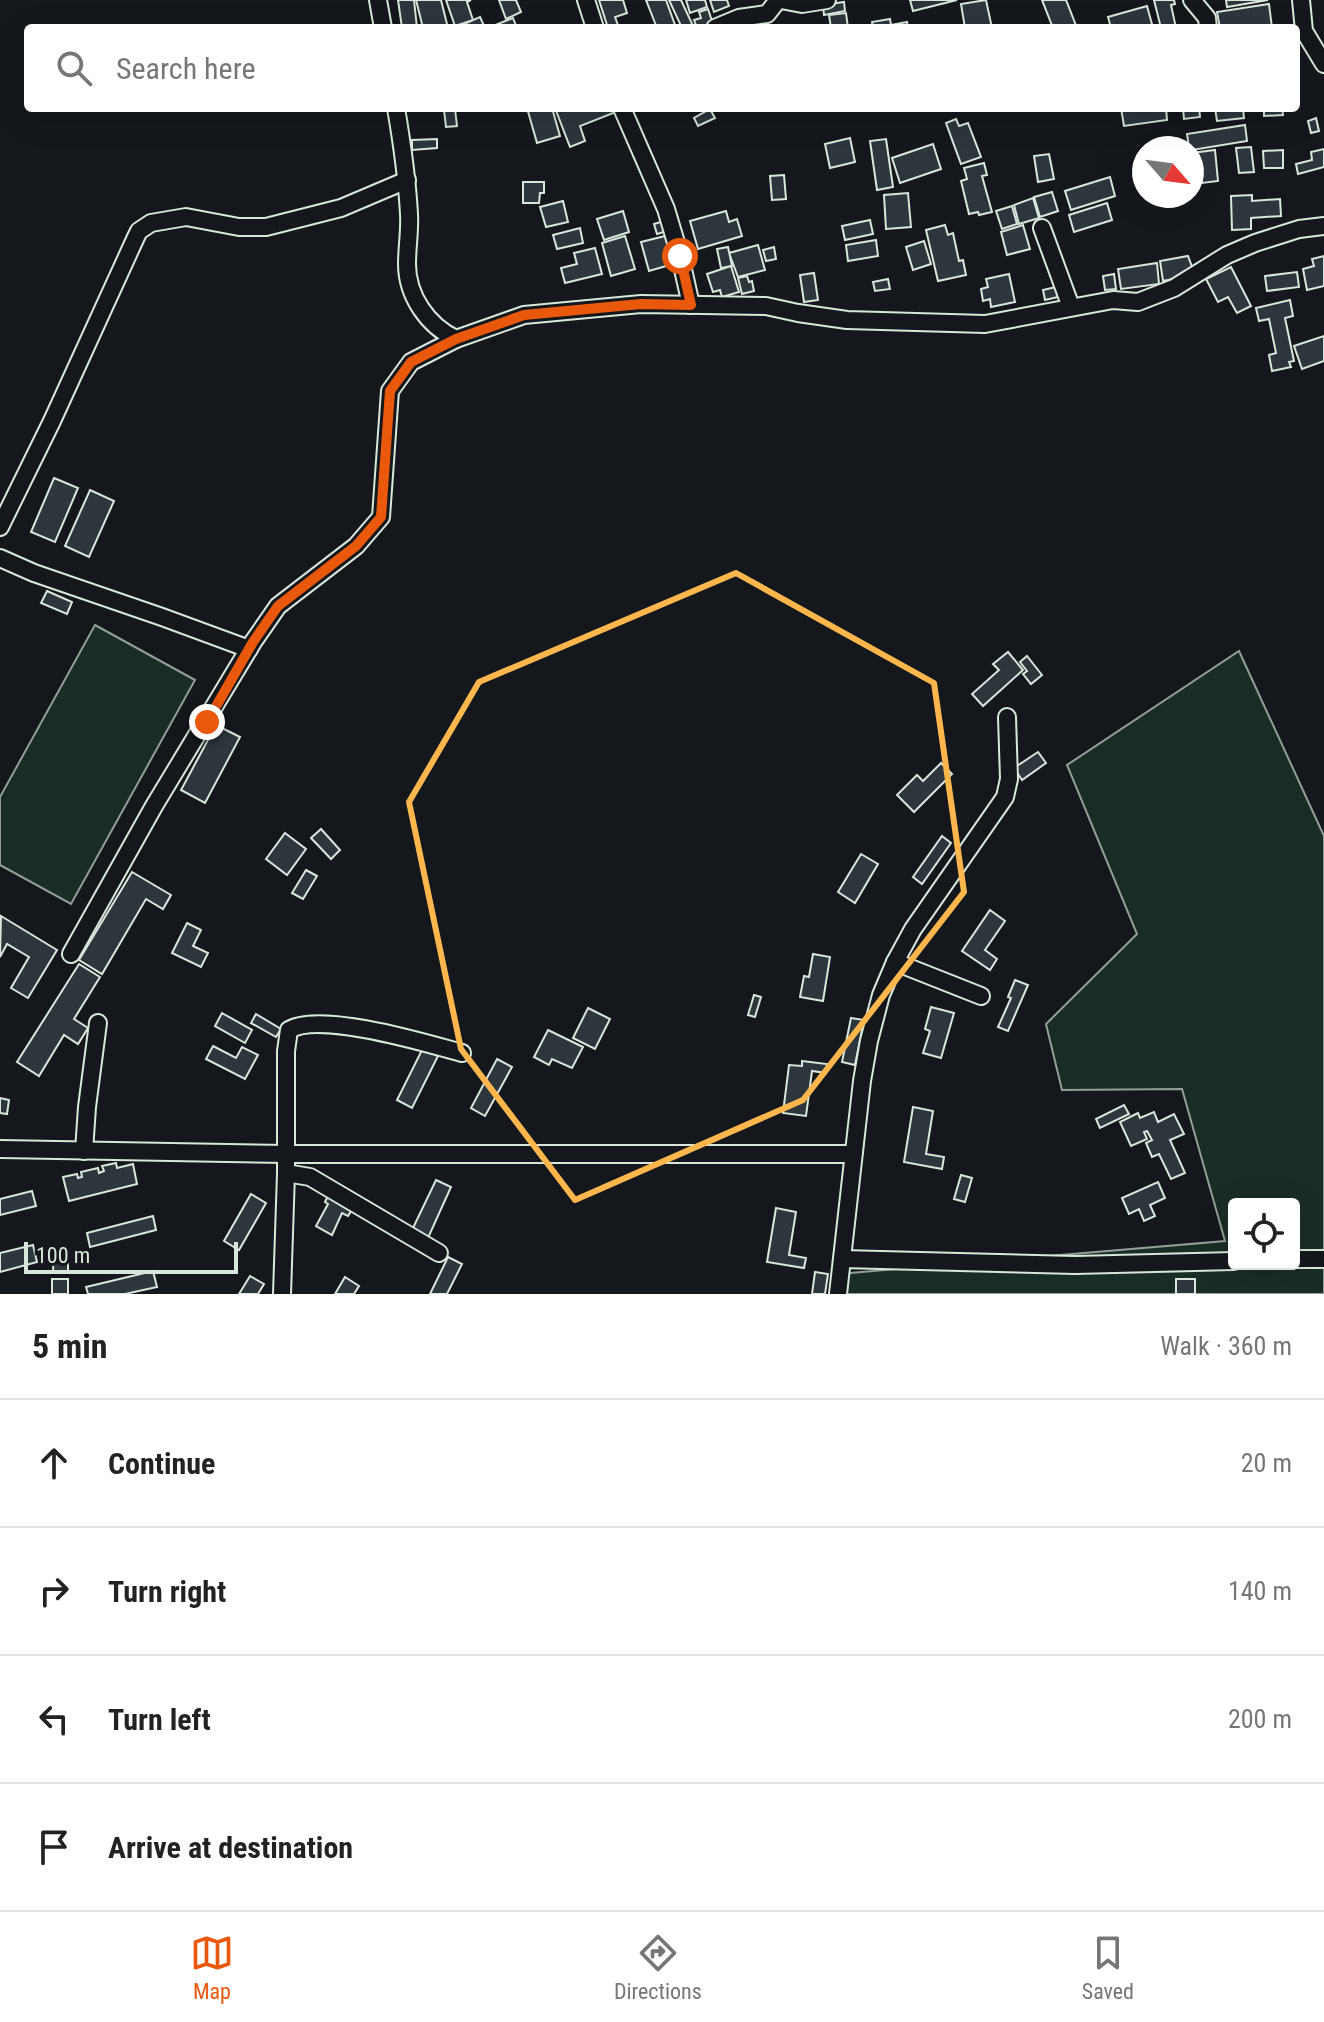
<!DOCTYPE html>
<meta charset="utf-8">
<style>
body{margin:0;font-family:"Roboto Condensed",sans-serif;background:#f2f2f2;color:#222}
.controls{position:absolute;right:24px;bottom:24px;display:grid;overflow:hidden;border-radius:8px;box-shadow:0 8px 32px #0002}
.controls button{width:72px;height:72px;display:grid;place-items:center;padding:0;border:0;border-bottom:2px solid #e0e0e0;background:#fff;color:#222;font:40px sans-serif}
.compass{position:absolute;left:1132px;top:136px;width:72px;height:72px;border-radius:50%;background:#fff;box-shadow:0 8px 32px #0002;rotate:118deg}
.scale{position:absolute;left:24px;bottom:20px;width:214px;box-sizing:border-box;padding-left:8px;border:4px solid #d8e6dc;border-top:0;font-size:22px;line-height:28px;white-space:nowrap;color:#d8e6dc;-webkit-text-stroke:6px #14181c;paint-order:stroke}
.stop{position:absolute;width:24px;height:24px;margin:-18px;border:6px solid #ea580c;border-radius:50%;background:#fff}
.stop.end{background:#ea580c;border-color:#fff;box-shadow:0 2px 8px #0008}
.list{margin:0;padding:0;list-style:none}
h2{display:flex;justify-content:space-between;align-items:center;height:104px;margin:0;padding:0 32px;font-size:34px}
h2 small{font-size:26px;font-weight:400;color:#767676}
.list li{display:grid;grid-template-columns:52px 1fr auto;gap:24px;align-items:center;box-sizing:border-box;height:128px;padding:0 32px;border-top:2px solid #e0e0e0}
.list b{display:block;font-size:30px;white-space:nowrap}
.list em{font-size:26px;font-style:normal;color:#767676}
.icon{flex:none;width:44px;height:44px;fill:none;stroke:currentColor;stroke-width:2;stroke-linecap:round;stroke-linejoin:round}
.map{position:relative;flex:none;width:1324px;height:1294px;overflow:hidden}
.search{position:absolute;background:#fff;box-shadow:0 8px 32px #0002;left:24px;right:24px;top:24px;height:88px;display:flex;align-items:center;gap:20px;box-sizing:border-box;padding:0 28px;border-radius:8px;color:#767676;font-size:30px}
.sheet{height:616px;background:#fff}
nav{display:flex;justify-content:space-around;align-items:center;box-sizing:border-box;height:112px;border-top:2px solid #e0e0e0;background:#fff;font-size:22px;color:#767676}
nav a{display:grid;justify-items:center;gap:4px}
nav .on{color:#ea580c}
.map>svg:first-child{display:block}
</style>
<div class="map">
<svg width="1324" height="1294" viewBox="0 0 1324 1294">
<rect width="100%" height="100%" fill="#14181c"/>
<g fill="#1a2d24" stroke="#939e99" stroke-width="2" fill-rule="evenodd">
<polygon points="95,625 195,680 71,904 0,865 0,797"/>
<path d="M 1239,651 L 1324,836 L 1324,1294 L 832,1294 L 850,1273 L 1225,1241 L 1182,1089 L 1062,1090 L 1046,1024 L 1137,934 L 1067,765 ZM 1234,1204 L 1294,1204 L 1294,1264 L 1234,1264 Z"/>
</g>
<g fill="#2c363c" stroke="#d8e6dc" stroke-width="2">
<polygon points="398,0 414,0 417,28 402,28"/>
<polygon points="416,0 441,0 448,28 423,28"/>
<polygon points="446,0 471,0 467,2 473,20 455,26"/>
<polygon points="499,0 516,0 521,12 506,19"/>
<polygon points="599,0 623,0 627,13 615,17 619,28 608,28"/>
<polygon points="646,0 666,0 675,25 657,28"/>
<polygon points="669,0 681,0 694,28 682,28"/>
<polygon points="686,0 705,0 707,7 690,13"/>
<polygon points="710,0 727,0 729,6 714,12"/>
<polygon points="910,0 957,0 913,11"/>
<polygon points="986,0 992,28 965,28 961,4"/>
<polygon points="1042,0 1066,0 1077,28 1053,28"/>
<polygon points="1154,0 1174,0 1175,4 1171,5 1176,28 1161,28"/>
<polygon points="1226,0 1268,0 1227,7"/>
<polygon points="844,2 845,11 824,15 823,5"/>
<polygon points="1269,4 1272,28 1220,28 1217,12"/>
<polygon points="1147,6 1153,28 1111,28 1108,17"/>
<polygon points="708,9 713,24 697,28 694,20 701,18 699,12"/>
<polygon points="846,13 848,28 831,28 829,15"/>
<polygon points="480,17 485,28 455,28"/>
<polygon points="513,18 517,28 488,28"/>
<polygon points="890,19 891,25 907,22 908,28 873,28 872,22"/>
<polygon points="527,108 552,108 560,136 537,143"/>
<polygon points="555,108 615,108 616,112 580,126 585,141 570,147"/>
<polygon points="1121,108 1166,108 1167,120 1124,126"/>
<polygon points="1183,108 1199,108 1200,117 1184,119"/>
<polygon points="1215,108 1243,108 1244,118 1217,121"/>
<polygon points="1264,108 1282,108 1283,115 1264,116"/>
<polygon points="455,109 457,126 446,127 444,110"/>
<polygon points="710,109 715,118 698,126 694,118"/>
<polygon points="1316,118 1319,131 1311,133 1308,121"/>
<polygon points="956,119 959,126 968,123 981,157 961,164 946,123"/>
<polygon points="1245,125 1247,141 1192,150 1189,148 1187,134"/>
<polygon points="850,138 855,162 830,168 825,144"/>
<polygon points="437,139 437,148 412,150 412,140"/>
<polygon points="886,139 893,187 877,190 870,141"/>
<polygon points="933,144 941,169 900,183 892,158"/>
<polygon points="1251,147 1254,172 1239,173 1236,148"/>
<polygon points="1324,149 1324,167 1298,174 1296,164 1312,160 1311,152"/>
<polygon points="1215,150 1218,181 1202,183 1201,177 1192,179 1192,153"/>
<polygon points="1283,150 1283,168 1264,168 1263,151"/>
<polygon points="1049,154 1054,179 1038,182 1034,156"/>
<polygon points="984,163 987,175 982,176 992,212 979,215 978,212 969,214 961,181 967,179 964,168"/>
<polygon points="784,175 786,199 772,200 770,176"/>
<polygon points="1110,177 1115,196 1071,210 1065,191"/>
<polygon points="523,182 544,182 544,193 540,193 539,203 523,203"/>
<polygon points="1052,192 1058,211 1040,217 1034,197"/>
<polygon points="908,193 911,227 886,229 884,195"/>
<polygon points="1252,195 1252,201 1280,199 1281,216 1251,218 1251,229 1232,230 1231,196"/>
<polygon points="1033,198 1039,218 1019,224 1014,205"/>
<polygon points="563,201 568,222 546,227 540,207"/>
<polygon points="1107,203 1112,220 1074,232 1069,215"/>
<polygon points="1012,206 1017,224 1002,229 996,211"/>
<polygon points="623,211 629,232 604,240 597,219"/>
<polygon points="726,211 729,222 737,219 742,236 698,249 690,221"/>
<polygon points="870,220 873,234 845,240 842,226"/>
<polygon points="664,221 667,231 657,234 654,224"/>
<polygon points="945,225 948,235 953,233 959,261 963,260 966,275 938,281 926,230"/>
<polygon points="1023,225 1030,249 1007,255 1001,232"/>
<polygon points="580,228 583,243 557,249 553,235"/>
<polygon points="625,236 635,269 611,276 602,243"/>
<polygon points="665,236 673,264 649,271 641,242"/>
<polygon points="876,240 878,256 848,261 846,245"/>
<polygon points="924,241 931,264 913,270 906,247"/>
<polygon points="758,245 765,270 738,277 729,253"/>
<polygon points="728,247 732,266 721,268 717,249"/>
<polygon points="774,247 776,259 766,261 763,250"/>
<polygon points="595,248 602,274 565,283 561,268 577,264 574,253"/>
<polygon points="1188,256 1194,272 1183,277 1163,281 1160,261"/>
<polygon points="1324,256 1324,286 1307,290 1303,269 1314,266 1312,259"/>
<polygon points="1157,263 1159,284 1121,289 1118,269"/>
<polygon points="731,266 739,292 722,297 720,290 713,292 707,274"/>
<polygon points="1231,267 1251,306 1237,313 1228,297 1218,302 1206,279"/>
<polygon points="1297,272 1299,287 1267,291 1265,276"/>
<polygon points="814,273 818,300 804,302 800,275"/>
<polygon points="1009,274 1015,302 991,307 990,299 983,301 981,289 988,287 986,279"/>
<polygon points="1114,274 1116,289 1105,290 1103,276"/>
<polygon points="747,276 749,282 752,281 754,291 742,294 738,278"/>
<polygon points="888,279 890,289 875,291 873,282"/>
<polygon points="1056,287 1058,297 1045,300 1043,290"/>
<polygon points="1290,300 1293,316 1285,318 1294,361 1289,362 1291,367 1272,371 1269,355 1276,353 1269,319 1259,321 1256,308"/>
<polygon points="1324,336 1324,361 1302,369 1294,346"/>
<polygon points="54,478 78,488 55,542 31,532"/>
<polygon points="90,490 114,501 89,557 65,546"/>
<polygon points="47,591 72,602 67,614 41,603"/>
<polygon points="1008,652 1023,670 983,706 972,694 999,670 993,664"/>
<polygon points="1027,656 1042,675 1031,684 1023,674 1027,671 1020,662"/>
<polygon points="216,725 240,737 205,803 181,790"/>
<polygon points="1038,752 1046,763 1022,780 1014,768"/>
<polygon points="941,763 952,774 914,812 897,795 917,775 923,781"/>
<polygon points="321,829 340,850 331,859 311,838"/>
<polygon points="285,833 306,849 287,875 266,859"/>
<polygon points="942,836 951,843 922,884 913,877"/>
<polygon points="861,854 878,864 855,903 838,892"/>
<polygon points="306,870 317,876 303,899 292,893"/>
<polygon points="132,872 171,895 163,909 146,899 102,974 79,960"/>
<polygon points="990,910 1005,921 985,950 997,959 990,970 962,951"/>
<polygon points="1,916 57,950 28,998 11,988 29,957 7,944 0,957"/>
<polygon points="187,923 201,930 193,946 208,953 201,967 172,953"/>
<polygon points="813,954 830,957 823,1001 800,997 804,976 809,977"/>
<polygon points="79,964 100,977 74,1019 88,1028 78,1044 64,1035 39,1076 17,1062"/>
<polygon points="1015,980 1028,985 1008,1031 998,1027 1011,998 1008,997"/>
<polygon points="754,995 761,997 755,1017 748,1015"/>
<polygon points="931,1007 954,1013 941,1058 923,1053 930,1031 925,1029"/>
<polygon points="588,1008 610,1019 595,1049 573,1038"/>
<polygon points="222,1013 252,1030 245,1043 215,1026"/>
<polygon points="256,1014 281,1029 276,1037 251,1023"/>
<polygon points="851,1018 864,1020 855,1065 842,1062"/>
<polygon points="548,1030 583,1047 572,1068 552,1059 549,1065 534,1057"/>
<polygon points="213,1046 236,1058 242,1047 258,1055 245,1079 206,1059"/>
<polygon points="423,1048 438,1056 412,1108 397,1100"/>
<polygon points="497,1059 512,1067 485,1116 471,1108"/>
<polygon points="802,1061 827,1064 826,1073 812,1071 806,1116 783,1113 789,1065 802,1066"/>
<polygon points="0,1098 9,1100 7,1114 0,1113"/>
<polygon points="1124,1105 1129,1114 1100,1128 1096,1119"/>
<polygon points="913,1107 933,1111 926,1154 944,1157 942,1169 904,1162"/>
<polygon points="1154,1112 1158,1122 1174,1114 1184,1134 1170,1140 1185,1173 1171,1179 1159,1154 1152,1157 1146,1143 1152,1140 1147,1131 1144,1132 1147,1139 1131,1146 1120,1122 1138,1113 1140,1118"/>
<polygon points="116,1163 117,1168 133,1164 137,1184 69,1201 63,1177 77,1174 78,1178 82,1177 81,1172 98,1168 99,1173 104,1171 102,1166"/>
<polygon points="961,1175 972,1178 965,1202 954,1199"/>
<polygon points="436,1180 451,1187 428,1238 412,1230"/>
<polygon points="1158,1182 1165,1198 1150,1205 1155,1216 1144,1221 1139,1209 1129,1214 1122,1198"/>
<polygon points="32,1191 36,1206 0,1215 0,1199"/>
<polygon points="251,1194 266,1203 239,1250 224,1241"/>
<polygon points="329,1194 353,1208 348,1216 342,1213 332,1235 316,1226 328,1204 325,1202"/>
<polygon points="776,1208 796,1212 789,1255 806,1258 804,1268 767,1262"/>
<polygon points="153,1216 156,1230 90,1247 87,1233"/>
<polygon points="33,1245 37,1262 0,1272 0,1253"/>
<polygon points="54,1252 68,1253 68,1271 53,1271"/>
<polygon points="448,1257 462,1264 447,1294 430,1294"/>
<polygon points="153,1271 157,1287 125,1294 88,1294 86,1287"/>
<polygon points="815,1272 828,1274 825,1294 812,1294"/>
<polygon points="250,1276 264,1284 258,1294 239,1294"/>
<polygon points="345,1277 359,1286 354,1294 335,1294"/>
<rect x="52" y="1279" width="16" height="15"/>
<rect x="1176" y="1279" width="19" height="15"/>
</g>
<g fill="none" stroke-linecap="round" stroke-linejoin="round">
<defs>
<g id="minor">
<polyline points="378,0 383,28"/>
<polyline points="586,0 595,28"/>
<polyline points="781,0 802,4 827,0"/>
<polyline points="1192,0 1207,18 1208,28"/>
<polyline points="1301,0 1304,31 1324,64"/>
<polyline points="715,28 739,18 767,14 778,0"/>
<path d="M 396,108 C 402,143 407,178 409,214 C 410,231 407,247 407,264 C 407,296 428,326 456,339"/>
<polyline points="622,108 666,209 680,256 691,305"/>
<polyline points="1042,228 1071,307"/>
<polyline points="0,527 52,421 136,237 139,231 151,223 186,217 239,227 266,227 341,208 407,180"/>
<polyline points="0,558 34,573 162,617 249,649"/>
<polyline points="71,954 154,806 253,642 278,606 356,546 381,517 390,391 411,362 456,339 524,315 641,304 766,306 798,313 847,320 985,324 1113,300 1138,302 1174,288 1227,255 1255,243 1299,229 1324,226"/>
<polyline points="895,962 981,996"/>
<polyline points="0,1149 286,1154 853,1154"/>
<polyline points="84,1151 87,1107 98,1023"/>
<polyline points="286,1173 310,1177 439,1253"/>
<polyline points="842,1259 1075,1265 1234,1261"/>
<polyline points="1294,1259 1324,1259"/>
<path d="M 282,1294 L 286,1173 L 286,1051 L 289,1030 C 319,1011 426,1043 462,1053"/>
<polyline points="838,1294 862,1081 869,1041 881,995 895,962 913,929 1005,797 1009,779 1007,717"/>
</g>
</defs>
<use href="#minor" stroke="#d8e6dc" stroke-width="20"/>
<use href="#minor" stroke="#14181c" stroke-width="16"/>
</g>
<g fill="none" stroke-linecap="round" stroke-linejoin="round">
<polyline stroke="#ea580c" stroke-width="10" points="207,722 253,642 278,606 356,546 381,517 390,391 411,362 456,339 524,315 641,304 691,305 680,256"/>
</g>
<path fill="none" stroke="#ffb74d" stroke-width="6" stroke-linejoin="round" d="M 736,573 L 934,683 L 964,892 L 803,1100 L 575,1200 L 461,1049 L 409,802 L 479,682 Z"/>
</svg>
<div class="controls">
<button><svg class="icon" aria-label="locate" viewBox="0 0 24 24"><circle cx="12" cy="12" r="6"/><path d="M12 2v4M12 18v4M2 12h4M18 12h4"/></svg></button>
</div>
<svg class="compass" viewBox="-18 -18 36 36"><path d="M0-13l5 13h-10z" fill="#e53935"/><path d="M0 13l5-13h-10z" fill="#767676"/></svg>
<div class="scale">100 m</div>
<div class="stop" style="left:680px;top:256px"></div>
<div class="stop end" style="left:207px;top:722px"></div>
<div class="search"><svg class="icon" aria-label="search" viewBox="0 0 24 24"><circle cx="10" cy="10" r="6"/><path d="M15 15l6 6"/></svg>Search here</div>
</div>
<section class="sheet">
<h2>5 min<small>Walk · 360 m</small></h2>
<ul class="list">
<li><svg class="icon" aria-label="ahead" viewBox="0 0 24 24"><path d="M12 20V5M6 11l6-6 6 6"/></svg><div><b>Continue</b></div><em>20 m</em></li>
<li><svg class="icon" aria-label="right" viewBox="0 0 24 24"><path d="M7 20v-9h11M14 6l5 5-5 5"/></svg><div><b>Turn right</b></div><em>140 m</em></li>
<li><svg class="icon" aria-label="left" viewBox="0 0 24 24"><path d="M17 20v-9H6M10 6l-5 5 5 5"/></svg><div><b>Turn left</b></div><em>200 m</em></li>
<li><svg class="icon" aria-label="arrive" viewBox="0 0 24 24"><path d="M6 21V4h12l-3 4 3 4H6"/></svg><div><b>Arrive at destination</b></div></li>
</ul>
</section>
<nav>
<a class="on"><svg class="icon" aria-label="map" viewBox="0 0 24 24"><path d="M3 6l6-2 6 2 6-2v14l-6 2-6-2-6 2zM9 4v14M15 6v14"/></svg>Map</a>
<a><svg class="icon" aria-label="directions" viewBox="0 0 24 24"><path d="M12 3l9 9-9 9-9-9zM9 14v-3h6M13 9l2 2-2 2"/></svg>Directions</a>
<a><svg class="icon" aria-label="saved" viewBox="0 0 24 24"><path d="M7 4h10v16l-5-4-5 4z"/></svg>Saved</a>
</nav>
